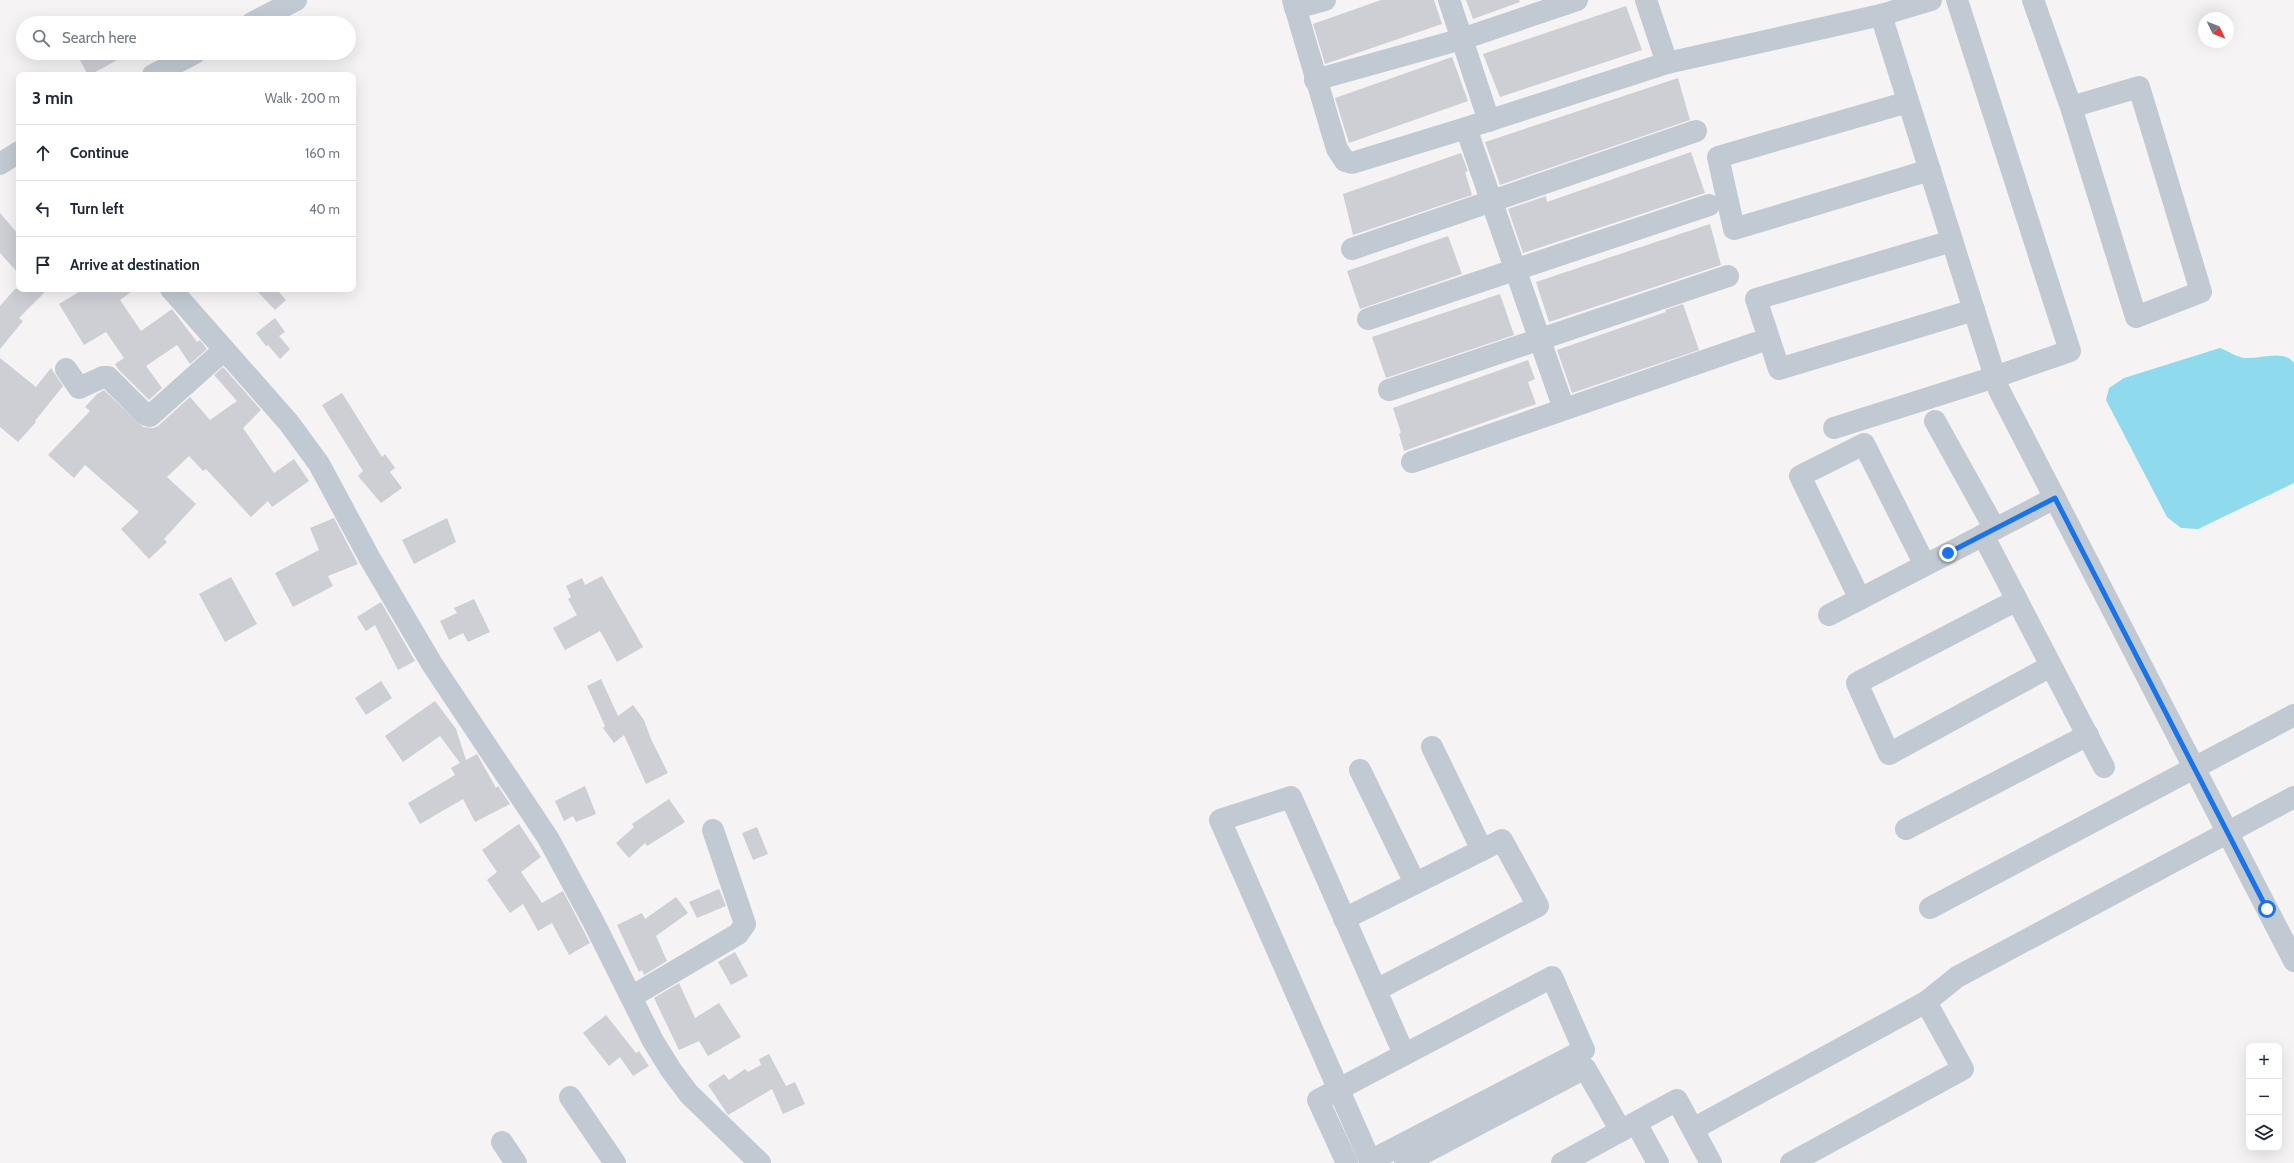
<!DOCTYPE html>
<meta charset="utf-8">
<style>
body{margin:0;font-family:Cabin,sans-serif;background:#f2f2f3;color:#1f2937}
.controls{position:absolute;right:12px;bottom:12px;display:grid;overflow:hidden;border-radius:8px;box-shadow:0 4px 16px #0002}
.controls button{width:36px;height:36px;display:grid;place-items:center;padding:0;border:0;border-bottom:1px solid #e0e1e3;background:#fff;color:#1f2937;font:20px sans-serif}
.compass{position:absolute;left:2198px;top:12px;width:36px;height:36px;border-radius:50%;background:#fff;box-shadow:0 4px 16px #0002;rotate:133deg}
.stop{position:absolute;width:12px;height:12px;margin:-9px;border:3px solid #1a73e8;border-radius:50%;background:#fff}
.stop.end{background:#1a73e8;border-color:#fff;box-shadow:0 1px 4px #0008}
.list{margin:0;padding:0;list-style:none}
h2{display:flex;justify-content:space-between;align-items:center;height:52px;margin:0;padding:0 16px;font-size:17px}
h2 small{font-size:13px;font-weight:400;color:#747a83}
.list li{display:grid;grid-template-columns:26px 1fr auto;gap:12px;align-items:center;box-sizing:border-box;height:56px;padding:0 16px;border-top:1px solid #e0e1e3}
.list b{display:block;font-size:15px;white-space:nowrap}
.list em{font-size:13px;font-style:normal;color:#747a83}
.icon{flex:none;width:22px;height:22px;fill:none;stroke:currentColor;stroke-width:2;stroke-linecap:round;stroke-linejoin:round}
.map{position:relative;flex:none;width:2294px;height:1163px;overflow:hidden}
.search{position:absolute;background:#fff;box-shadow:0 4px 16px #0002;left:16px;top:16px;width:340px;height:44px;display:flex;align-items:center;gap:10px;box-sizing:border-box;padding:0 14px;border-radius:22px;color:#747a83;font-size:15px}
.panel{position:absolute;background:#fff;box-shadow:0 4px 16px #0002;left:16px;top:72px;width:340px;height:220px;border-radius:8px}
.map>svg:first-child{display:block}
</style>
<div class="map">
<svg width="2294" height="1163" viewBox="0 0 2294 1163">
<rect width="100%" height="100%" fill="#f5f3f3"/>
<path fill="#90daee" d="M 2220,348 C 2228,351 2238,358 2246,358 C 2261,359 2283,349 2294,363 L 2294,483 L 2198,529 L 2181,528 L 2167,517 L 2106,400 L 2109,388 L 2124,378 Z"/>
<g fill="#cdcfd5">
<polygon points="1381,0 1434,0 1442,24 1325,64 1313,24"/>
<polygon points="1466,0 1519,0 1520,2 1473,19"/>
<polygon points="1626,6 1642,50 1500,97 1483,54"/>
<polygon points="76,53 130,53 90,75 88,75"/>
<polygon points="1452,57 1468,101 1349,143 1335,98"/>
<polygon points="1678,78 1690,120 1500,185 1485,142"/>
<polygon points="1691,152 1705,193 1523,253 1508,209 1546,196 1547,202"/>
<polygon points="1461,153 1468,171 1465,172 1472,195 1353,235 1343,194"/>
<polygon points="0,213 19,235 19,274 0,253"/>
<polygon points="1710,224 1721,265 1549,322 1536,282"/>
<polygon points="1448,236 1462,274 1360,309 1347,271"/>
<polygon points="15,289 48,289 19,318 23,321 0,349 0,306"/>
<polygon points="84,289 135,289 120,300 141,331 172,309 197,342 200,340 207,349 190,364 177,345 146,366 162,388 149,400 118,369 115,364 124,358 106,332 84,345 59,304"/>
<polygon points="255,289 276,289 286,300 275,310"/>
<polygon points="1500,294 1514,335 1386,378 1372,337"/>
<polygon points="1683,304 1699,350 1572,393 1557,350 1666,312 1665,310"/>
<polygon points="275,318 285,332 279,336 290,349 280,359 268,345 266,346 256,333"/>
<polygon points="0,358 36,387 51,368 63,386 35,421 36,422 18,442 0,427"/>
<polygon points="1528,360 1535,379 1528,382 1536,404 1404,451 1399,434 1401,433 1393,408"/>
<polygon points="223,367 261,410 243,428 274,473 294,459 309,481 272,507 268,501 251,517 206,469 203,471 189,456 167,477 196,504 164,539 167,542 149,559 121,529 139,512 85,465 74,478 48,455 90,411 85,407 97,394 104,390 143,427 153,428 158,426 190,397 210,420 237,401 214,375"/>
<polygon points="342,393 382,457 385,454 395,468 390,472 402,488 381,503 358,476 363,471 322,405"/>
<polygon points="334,518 358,564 328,576 333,586 293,607 275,573 319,550 310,528"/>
<polygon points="447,518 456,542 414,564 402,540"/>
<polygon points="602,576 643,647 617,662 600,631 565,650 553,628 577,615 568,599 571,597 566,586 582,578 585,585"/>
<polygon points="231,577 257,624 225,642 199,594"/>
<polygon points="474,599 490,632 468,642 463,633 449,640 440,621 457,613 454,608"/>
<polygon points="381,602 415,661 398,670 375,625 366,631 357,617"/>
<polygon points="601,679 618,716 633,705 644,720 651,739 668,773 646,784 624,735 614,743 603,728 605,726 587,686"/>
<polygon points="381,681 392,698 366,715 355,698"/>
<polygon points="435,701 456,729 466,760 477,754 496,788 498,786 510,804 475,822 463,799 420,824 408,803 455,775 451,768 460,763 440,736 403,762 385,736"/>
<polygon points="585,786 596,814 576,822 573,816 564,821 555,801"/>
<polygon points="669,799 685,822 647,846 645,843 629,858 616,843 634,827 632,824"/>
<polygon points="519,824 541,857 521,872 542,903 563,891 590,943 569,955 552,923 538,931 523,904 510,913 487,880 497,872 482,850"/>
<polygon points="757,827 768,854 753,860 742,833"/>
<polygon points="719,889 726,906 697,918 689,902"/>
<polygon points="676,897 688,913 656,936 667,961 644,975 642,970 639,972 617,925 642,913 645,919"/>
<polygon points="735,952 748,976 731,985 718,962"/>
<polygon points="679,983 695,1018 719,1003 741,1037 708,1056 699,1041 679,1050 654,998"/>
<polygon points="606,1015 636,1053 639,1051 649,1066 633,1076 620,1057 609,1066 583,1033"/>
<polygon points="769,1054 786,1086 795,1082 805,1104 783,1114 772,1089 728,1115 708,1085 724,1074 729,1080 745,1069 748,1072 761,1065 759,1059"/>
</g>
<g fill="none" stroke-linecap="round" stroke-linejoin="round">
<g stroke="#c1cad2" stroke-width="22">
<polyline points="1293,0 1337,149 1345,161 1352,163 1466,128 1667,63 1881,15 1931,0"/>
<polyline points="1449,0 1489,121"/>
<polyline points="1646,0 1667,63"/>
<polyline points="2033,0 2071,107 2136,317 2201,292 2139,87 2071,107"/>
<polyline points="1295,8 1325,0"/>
<polyline points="1881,15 1995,377 2070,351 1957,0"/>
<polyline points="252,23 296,0"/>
<polyline points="153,75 195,53"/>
<polyline points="1315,80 1462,39 1577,0"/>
<polyline points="1908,102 1718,157 1734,229 1930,170"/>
<polyline points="1466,128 1564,409"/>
<polyline points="0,164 19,152"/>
<polyline points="1952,241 1756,299 1779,369 1974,310"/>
<polyline points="1352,249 1696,131"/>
<polyline points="171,289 289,423 319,464 369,557 432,664 548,838 593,921 653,1041 671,1070 689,1094 760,1163"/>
<polyline points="1368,319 1709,205"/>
<polyline points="66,369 79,388 103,377 108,377 146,415 150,416 224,350"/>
<polyline points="1389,390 1728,276"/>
<polyline points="1999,390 2294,961"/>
<polyline points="1935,421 1995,529"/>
<polyline points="1834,428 1995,377"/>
<polyline points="1412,462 1756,343"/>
<polyline points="1983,535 2104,767"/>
<polyline points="1860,599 1800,476 1864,444 1925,565"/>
<polyline points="2017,600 1857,683 1889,754 2051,666"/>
<polyline points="1829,615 2055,498"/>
<polyline points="1432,747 1482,850"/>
<polyline points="1360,770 1415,883"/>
<polyline points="1906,829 2088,735"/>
<polyline points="1930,908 2294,715"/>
<polyline points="1344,919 1502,840 1538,906 1376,990"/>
<polyline points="631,997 738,934 745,924 713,830"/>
<polyline points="570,1097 615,1163"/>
<polyline points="1636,1123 1658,1163"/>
<polyline points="1693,1129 1926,1002 1957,977 2294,797"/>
<polyline points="502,1142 516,1163"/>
<polyline points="1347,1163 1318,1100 1552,977 1584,1050 1370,1161"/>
<polyline points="1371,1163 1220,820 1291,797 1404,1054"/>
<polyline points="1405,1163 1585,1068 1621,1131"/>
<polyline points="1562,1163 1677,1100 1711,1163"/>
<polyline points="1791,1163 1963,1069 1926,1002"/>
</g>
</g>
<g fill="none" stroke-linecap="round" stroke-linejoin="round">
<polyline stroke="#1a73e8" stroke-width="5" points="1948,553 2055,498 2267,909"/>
</g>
</svg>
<div class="controls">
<button>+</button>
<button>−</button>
<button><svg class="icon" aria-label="layers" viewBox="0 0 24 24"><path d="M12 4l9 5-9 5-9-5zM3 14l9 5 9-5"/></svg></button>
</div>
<svg class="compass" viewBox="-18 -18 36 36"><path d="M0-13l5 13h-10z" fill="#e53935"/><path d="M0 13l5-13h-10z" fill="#747a83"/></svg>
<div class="stop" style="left:2267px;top:909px"></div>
<div class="stop end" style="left:1948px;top:553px"></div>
<div class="search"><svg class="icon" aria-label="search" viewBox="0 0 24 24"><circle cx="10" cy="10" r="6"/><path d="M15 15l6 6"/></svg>Search here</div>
<section class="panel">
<h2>3 min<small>Walk · 200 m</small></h2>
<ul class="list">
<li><svg class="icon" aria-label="ahead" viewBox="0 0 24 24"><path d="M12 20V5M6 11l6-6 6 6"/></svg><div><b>Continue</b></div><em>160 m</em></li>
<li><svg class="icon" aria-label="left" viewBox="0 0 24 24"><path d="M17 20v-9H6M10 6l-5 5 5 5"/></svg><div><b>Turn left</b></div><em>40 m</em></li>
<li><svg class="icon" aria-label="arrive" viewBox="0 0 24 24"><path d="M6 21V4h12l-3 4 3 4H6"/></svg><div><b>Arrive at destination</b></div></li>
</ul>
</section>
</div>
